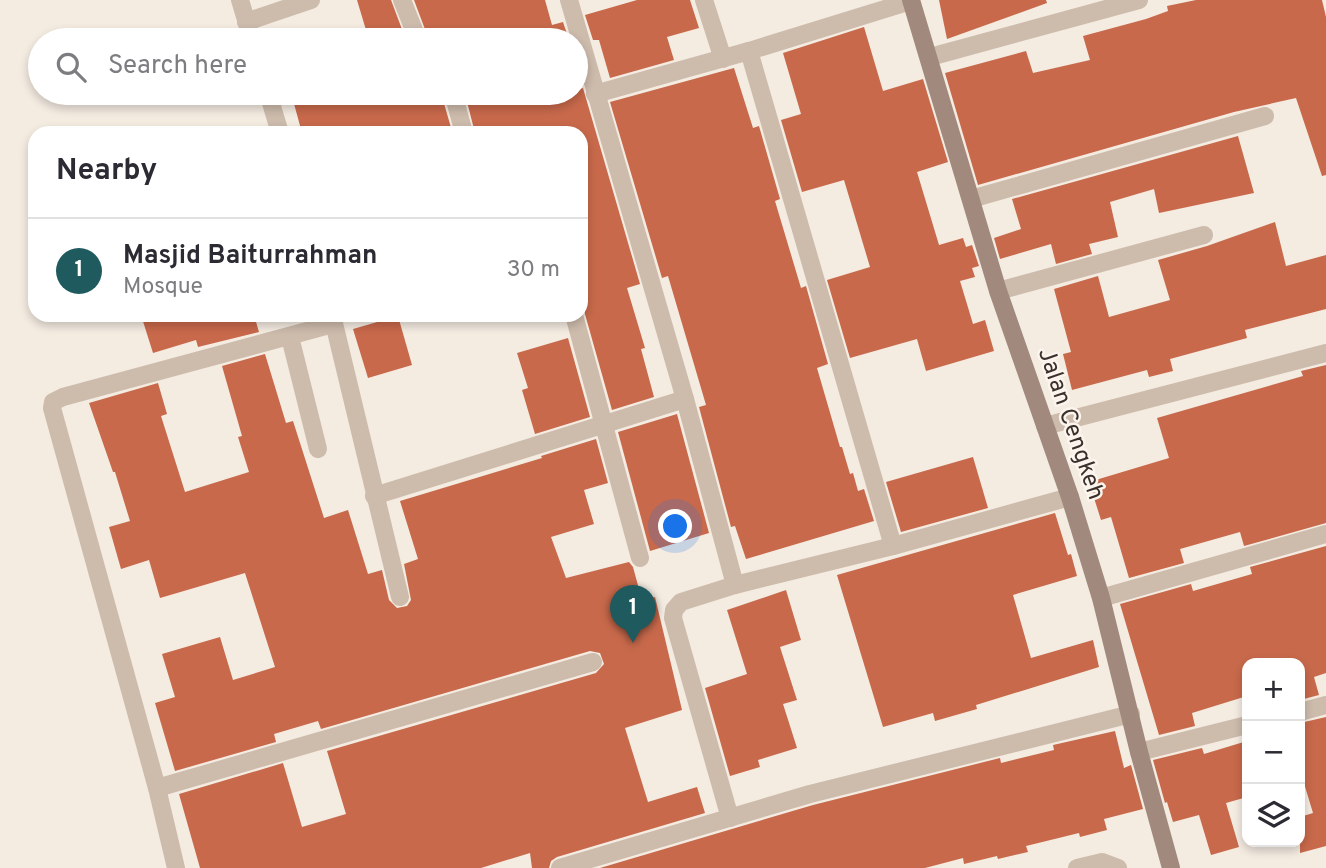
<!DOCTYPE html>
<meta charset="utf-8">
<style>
body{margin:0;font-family:Overpass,sans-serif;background:#f7f7f7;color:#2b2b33}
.controls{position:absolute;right:21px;bottom:21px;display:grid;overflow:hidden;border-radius:14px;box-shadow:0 4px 10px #0003}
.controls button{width:63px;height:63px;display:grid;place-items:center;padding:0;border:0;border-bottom:2px solid #e1e1e2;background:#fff;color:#2b2b33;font:35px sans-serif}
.you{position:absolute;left:676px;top:527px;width:24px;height:24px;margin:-18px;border:5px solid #fff;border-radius:50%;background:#1a73e8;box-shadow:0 0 0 10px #1a73e833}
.badge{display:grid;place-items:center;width:46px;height:46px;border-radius:50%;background:#1f5a5e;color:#fff;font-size:23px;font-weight:700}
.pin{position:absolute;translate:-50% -58px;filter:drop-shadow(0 2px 4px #0008)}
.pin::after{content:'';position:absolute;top:37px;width:24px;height:21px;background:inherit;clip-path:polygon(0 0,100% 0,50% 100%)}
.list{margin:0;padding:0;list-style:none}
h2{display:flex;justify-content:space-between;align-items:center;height:91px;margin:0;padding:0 28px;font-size:30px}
h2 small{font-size:23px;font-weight:400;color:#7c7c81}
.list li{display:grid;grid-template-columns:46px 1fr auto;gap:21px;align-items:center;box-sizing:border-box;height:105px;padding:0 28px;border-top:2px solid #e1e1e2}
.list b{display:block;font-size:26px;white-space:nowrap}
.list p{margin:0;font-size:23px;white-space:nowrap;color:#7c7c81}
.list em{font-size:23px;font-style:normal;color:#7c7c81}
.icon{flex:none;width:38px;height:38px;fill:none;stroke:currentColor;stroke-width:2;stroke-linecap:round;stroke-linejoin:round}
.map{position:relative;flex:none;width:1326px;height:868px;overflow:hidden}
.search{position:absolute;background:#fff;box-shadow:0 4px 10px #0003;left:28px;top:28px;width:560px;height:77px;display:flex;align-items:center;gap:18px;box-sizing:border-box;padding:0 24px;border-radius:38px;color:#7c7c81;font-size:26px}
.panel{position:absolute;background:#fff;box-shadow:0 4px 10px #0003;left:28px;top:126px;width:560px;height:196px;border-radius:21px}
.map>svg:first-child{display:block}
</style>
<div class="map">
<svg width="1326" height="868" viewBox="0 0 1326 868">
<rect width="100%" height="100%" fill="#f4ebe1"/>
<g fill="#c8694b">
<polygon points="357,0 391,0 406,40 369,40"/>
<polygon points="414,0 545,0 552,25 563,22 569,40 517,40 513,28 466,40 429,40"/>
<polygon points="637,0 690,0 699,28 667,37 674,60 610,78 599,40 593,40 585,15"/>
<polygon points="939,0 1046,0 1047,3 947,39"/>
<polygon points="1196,0 1322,0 1326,17 1326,175 1322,176 1296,98 1234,112 978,185 945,73 1026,51 1033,73 1090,60 1083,36 1146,19 1168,11 1167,6"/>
<polygon points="864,27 883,91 923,79 948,162 917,172 939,245 963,238 966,247 972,245 979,266 972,268 975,277 960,281 973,324 985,320 994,351 926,371 917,339 850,358 827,280 870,267 844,180 802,192 781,120 801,114 783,53"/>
<polygon points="734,68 753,128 759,126 780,199 775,201 801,288 806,286 828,364 817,368 840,447 842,447 850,474 853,473 858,491 864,489 874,521 746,559 735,526 731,527 699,407 706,405 668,276 662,278 610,102"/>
<polygon points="583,88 640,284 627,288 645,348 641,349 654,397 612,410 581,300 581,133 475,133 465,94 576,93 576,90"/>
<polygon points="318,93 437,93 439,101 443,100 452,131 302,133 293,100"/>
<polygon points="1238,136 1254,193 1159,213 1154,189 1110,202 1118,237 1089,244 1092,254 1056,264 1051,244 1000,259 994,238 1021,229 1012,199"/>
<polygon points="1275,222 1286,266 1326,255 1326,309 1245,330 1247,338 1170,359 1173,371 1149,377 1147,370 1072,390 1063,354 1071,352 1054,289 1098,276 1109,317 1170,300 1158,260 1207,246"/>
<polygon points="141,315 254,315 259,332 198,347 196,340 153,353"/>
<polygon points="398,316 412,365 368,378 353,329"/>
<polygon points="568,338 590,417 535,434 522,390 528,388 517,353"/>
<polygon points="265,354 286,423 293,421 324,518 348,510 368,574 382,570 389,600 397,608 407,606 411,600 404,564 418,559 400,501 542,458 541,456 596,439 608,483 584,490 594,524 551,537 566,578 629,562 633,567 642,600 655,597 682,710 625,728 648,802 697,787 705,813 557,857 551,861 549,868 532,868 530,853 481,868 200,868 179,794 283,763 302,827 346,814 327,751 596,673 604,664 600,653 590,651 321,729 318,721 274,734 276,742 175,771 155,703 175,697 162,654 220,637 233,680 275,667 245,573 160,598 149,560 121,569 109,527 130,521 115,472 113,472 89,403 158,383 167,414 161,416 185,492 249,472 238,437 242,436 222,366"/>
<polygon points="1326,365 1326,523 1244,546 1240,532 1180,549 1184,563 1129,578 1111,517 1101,520 1089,482 1169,458 1157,418 1303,376 1301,371"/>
<polygon points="677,414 709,533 650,551 618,432"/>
<polygon points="973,457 988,508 901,532 886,482"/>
<polygon points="1055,513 1068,555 1071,554 1077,576 1013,595 1031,658 1093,640 1099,667 976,705 977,709 935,721 933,713 883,727 837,575"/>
<polygon points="1326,546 1326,673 1314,677 1319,695 1300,700 1300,663 1247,663 1247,696 1192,713 1195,726 1159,735 1120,604 1191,584 1193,591 1252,574 1250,567"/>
<polygon points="786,590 801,640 780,647 797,700 783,704 797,748 758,760 760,767 730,776 705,688 747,674 727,610"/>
<polygon points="1326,717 1326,846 1300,853 1300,817 1313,813 1300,770 1300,723"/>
<polygon points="1115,731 1124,768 1131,765 1143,809 1104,819 1107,830 1080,837 1079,833 1026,846 1028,852 998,859 997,856 964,864 963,858 925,868 600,868 813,805 1000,758 1001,763 1054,750 1053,745"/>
<polygon points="1247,741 1247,797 1226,803 1239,847 1211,855 1199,815 1173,822 1167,802 1165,803 1153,760 1202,748 1204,754"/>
</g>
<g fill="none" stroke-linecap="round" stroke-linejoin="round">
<g stroke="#cdbbac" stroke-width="18">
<polyline points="240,0 252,40"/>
<polyline points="402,0 418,40"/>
<polyline points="569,0 685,399 735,585 893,546 1070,497"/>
<polyline points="704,0 723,59"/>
<polyline points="246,22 311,0"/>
<polyline points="749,51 893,546"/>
<polyline points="930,57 1139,0"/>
<polyline points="268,93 280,133"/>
<polyline points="453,93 464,133"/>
<polyline points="595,94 749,51 911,1"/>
<polyline points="971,199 1265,116"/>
<polyline points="998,291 1204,235"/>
<polyline points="332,315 400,597"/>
<polyline points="574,315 640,558"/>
<polyline points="290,337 318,449"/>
<polyline points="1045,426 1326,353"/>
<polyline points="374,496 685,399"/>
<polyline points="1101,598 1326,534"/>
<polyline points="1300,712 1326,705"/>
<polyline points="1139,752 1247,725"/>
<polyline points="157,788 593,662"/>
<polyline points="730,818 673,618 674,610 681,602 735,585"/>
<polyline points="176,868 157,788 52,408 53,402 63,397 333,324"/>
<polyline points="560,868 810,794 1131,714"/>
<polyline points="1077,868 1102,862 1118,868"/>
</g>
<polyline stroke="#a18a7d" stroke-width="18" points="911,0 998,291 1070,497 1101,598 1139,752 1171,868"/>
</g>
<g text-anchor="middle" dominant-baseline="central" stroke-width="5" stroke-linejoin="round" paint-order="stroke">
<g font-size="24" fill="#3b302b" stroke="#fbf5ee">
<text transform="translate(1070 424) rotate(71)">Jalan Cengkeh</text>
</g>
</g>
</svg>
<div class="controls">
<button>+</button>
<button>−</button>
<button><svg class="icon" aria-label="layers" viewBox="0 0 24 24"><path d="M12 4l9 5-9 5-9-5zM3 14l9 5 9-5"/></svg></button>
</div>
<div class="you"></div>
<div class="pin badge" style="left:633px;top:643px">1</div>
<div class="search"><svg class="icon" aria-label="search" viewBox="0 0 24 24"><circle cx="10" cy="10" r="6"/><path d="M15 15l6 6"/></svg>Search here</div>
<section class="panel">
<h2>Nearby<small></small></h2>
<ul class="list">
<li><span class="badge">1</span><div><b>Masjid Baiturrahman</b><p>Mosque</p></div><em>30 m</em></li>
</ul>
</section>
</div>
